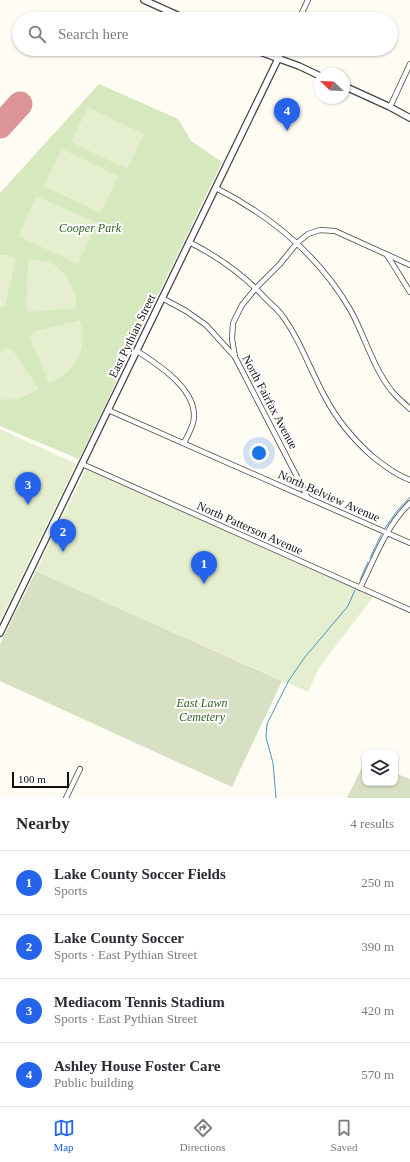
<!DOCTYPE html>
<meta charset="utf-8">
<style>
body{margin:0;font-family:"Times New Roman",serif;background:#f2f2f3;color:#2b2b33}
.controls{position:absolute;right:12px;bottom:12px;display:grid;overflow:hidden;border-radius:8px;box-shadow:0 1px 3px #0004}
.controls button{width:36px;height:36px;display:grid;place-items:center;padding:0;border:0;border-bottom:1px solid #e1e1e2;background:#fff;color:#2b2b33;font:20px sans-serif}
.compass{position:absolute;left:314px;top:68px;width:36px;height:36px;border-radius:50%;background:#fff;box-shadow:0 1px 3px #0004;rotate:293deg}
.scale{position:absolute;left:12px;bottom:10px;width:57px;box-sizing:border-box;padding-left:4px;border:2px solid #101010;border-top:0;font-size:11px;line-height:14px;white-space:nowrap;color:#101010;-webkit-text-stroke:3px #fff;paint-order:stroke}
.you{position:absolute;left:259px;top:453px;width:14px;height:14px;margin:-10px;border:3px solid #fff;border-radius:50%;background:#1a73e8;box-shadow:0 0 0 6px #1a73e833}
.badge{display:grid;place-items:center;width:26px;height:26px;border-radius:50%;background:#2563eb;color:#fff;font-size:13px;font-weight:700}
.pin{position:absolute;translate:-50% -33px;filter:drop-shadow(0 1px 2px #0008)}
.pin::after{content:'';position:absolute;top:21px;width:14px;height:12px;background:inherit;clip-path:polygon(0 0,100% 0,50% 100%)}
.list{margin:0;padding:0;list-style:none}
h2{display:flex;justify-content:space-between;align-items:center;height:52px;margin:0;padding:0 16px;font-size:17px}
h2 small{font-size:13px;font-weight:400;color:#7c7c81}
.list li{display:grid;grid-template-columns:26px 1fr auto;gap:12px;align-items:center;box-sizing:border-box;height:64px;padding:0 16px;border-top:1px solid #e1e1e2}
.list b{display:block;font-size:15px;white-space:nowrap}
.list p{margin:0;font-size:13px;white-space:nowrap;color:#7c7c81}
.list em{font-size:13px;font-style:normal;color:#7c7c81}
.icon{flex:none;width:22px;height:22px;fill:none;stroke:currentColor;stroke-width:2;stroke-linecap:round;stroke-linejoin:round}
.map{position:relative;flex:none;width:410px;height:798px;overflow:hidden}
.search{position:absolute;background:#fff;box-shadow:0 1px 3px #0004;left:12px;right:12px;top:12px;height:44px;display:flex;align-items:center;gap:10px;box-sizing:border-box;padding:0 14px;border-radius:22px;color:#7c7c81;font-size:15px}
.sheet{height:308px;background:#fff}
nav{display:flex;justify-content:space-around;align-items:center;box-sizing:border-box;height:56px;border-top:1px solid #e1e1e2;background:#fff;font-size:11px;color:#7c7c81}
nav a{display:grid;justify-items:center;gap:2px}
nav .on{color:#2563eb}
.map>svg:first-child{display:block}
</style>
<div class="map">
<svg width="410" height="798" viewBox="0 0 410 798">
<rect width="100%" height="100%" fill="#fefcf3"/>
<polygon fill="#d5e8be" points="99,84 178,119 191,141 222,162 79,459 0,426 0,193"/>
<g fill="#d8e0c4">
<polygon points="36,571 282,681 232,787 0,681 0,644"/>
<polygon points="365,761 365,783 395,783 395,773 410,779 410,798 347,798"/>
</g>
<g fill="#e5efcf">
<polygon points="88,107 144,134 127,169 71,142"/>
<polygon points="62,149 118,176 101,213 44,186"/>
<polygon points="36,196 97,223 78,264 18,236"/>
<polygon points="0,255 7,255 16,258 5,307 0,307"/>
<path d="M 28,260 C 32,260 36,260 41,260 C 64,264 75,287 77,308 L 29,312 L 26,309 Z"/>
<path d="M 80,320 C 88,349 77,372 49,383 L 30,338 L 33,332 Z"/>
<path d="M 6,348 L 12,349 L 39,389 C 27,396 14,402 0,399 L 0,353 Z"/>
<polygon points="0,429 76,464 0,621"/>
<polygon points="86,469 373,597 319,668 308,692 36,571"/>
</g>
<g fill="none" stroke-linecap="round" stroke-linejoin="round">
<g stroke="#4597c6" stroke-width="1">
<polyline points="385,528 397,511 410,497"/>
<polyline points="370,558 381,535"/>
<polyline points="360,580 368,562"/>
<polyline points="276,798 273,763 266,737 267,724 289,680 305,657 348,606 355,590"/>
</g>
<polyline stroke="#dc9596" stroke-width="25" points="0,126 20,104"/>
<defs>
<g id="minor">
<polyline points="299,19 308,0"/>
<polyline points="278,59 284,49"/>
<polyline points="390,107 410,64"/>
<path d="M 216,188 C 271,216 320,257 351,311 C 365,337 373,367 391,390 C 396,397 404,403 410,409"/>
<path d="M 189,242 C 219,257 243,274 266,299 C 271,304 277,309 281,314 C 300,339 310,370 325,397 C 337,420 353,439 372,456 C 383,465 396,475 410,480"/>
<polyline points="387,255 410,292"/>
<polyline points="162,298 186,311 206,325 235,357 308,498"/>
<path d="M 137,351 C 159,365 201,392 193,423 C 191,430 187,437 184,443"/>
<polyline points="235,357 232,339 233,323 242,305 256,288 280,264 297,243 308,234 320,230 335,231 410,265"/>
<polyline points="108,410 410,543"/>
<polyline points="82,464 410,610"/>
<path d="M 360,588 C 375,558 386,526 410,503"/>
<polyline points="66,798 80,769"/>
</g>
<g id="tertiary">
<polyline points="144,0 186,19"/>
<polyline points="252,49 299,66 320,76"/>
<polyline points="344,86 390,107 410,118"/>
<polyline points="0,633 278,59"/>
</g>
</defs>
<use href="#minor" stroke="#434343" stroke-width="6"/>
<use href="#tertiary" stroke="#434343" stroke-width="8"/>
<use href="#minor" stroke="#fff" stroke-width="4.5"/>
<use href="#tertiary" stroke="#fff" stroke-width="5.5"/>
</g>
<g text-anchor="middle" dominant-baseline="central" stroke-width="4" stroke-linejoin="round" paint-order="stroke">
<g font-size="12" font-style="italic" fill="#326523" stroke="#fff">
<text x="90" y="228">Cooper Park</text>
<text x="202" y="703">East Lawn<tspan x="202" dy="14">Cemetery</tspan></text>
</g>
<g font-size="12" fill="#101010" stroke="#fff">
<text transform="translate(132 336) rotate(-64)">East Pythian Street</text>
<text transform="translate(270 402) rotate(62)">North Fairfax Avenue</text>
<text transform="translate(329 496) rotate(24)">North Belview Avenue</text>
<text transform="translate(250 528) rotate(24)">North Patterson Avenue</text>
</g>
</g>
</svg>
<div class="controls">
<button><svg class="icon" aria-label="layers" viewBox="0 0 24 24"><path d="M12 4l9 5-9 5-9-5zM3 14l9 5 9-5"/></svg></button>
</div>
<svg class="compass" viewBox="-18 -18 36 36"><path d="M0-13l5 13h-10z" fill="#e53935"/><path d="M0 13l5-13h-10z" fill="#7c7c81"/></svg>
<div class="scale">100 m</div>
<div class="you"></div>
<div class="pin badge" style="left:204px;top:584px">1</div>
<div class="pin badge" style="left:63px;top:552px">2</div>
<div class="pin badge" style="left:28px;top:505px">3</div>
<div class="pin badge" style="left:287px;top:131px">4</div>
<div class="search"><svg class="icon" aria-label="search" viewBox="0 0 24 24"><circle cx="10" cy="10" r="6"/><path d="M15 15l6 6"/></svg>Search here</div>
</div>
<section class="sheet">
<h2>Nearby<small>4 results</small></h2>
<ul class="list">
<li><span class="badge">1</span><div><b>Lake County Soccer Fields</b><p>Sports</p></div><em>250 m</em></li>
<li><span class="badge">2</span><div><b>Lake County Soccer</b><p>Sports · East Pythian Street</p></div><em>390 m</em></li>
<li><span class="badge">3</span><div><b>Mediacom Tennis Stadium</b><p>Sports · East Pythian Street</p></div><em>420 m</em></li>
<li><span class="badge">4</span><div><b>Ashley House Foster Care</b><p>Public building</p></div><em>570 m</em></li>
</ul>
</section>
<nav>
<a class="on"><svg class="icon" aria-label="map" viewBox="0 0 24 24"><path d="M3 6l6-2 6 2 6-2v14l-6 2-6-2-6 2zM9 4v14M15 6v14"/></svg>Map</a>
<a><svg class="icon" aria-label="directions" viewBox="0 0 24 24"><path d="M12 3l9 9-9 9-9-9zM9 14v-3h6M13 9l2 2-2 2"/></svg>Directions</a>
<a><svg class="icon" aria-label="saved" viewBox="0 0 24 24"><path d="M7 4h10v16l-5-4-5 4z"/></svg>Saved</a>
</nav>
